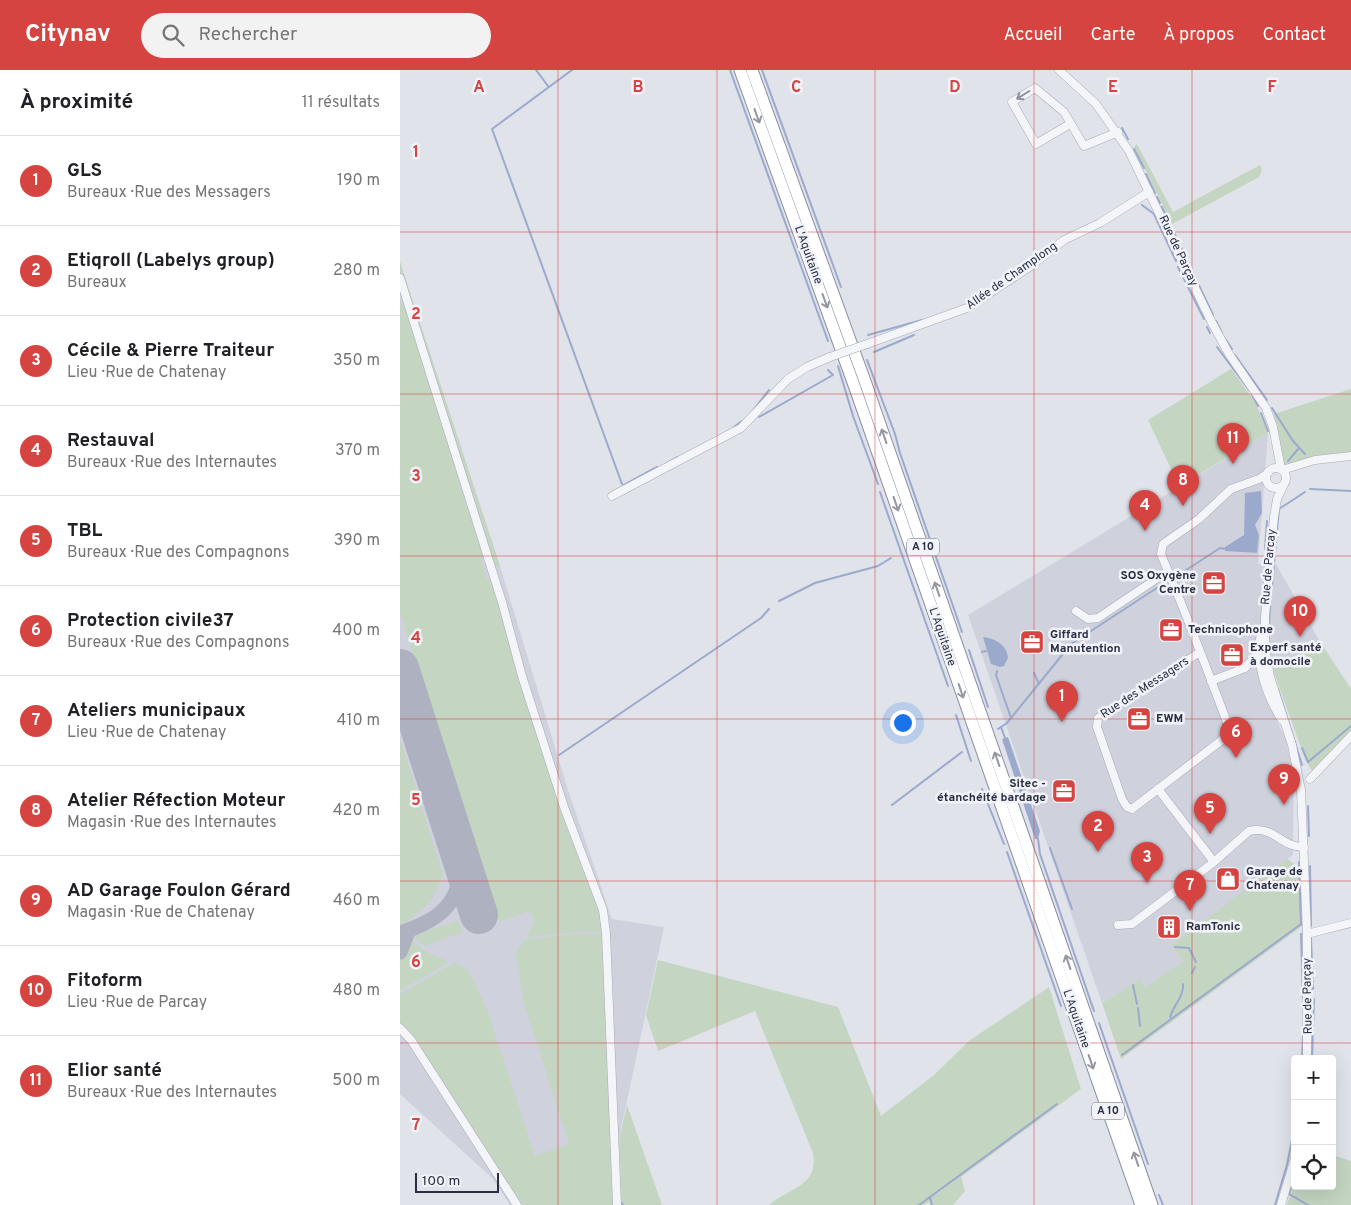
<!DOCTYPE html>
<html lang="fr">
<meta charset="utf-8">
<style>
body{margin:0;font-family:Overpass,sans-serif;background:#f2f2f2;color:#202124}
.controls{position:absolute;right:15px;bottom:15px;display:grid;overflow:hidden;border-radius:5px;box-shadow:0 5px 20px #0002}
.controls button{width:45px;height:45px;display:grid;place-items:center;padding:0;border:0;border-bottom:1px solid #e0e0e0;background:#fff;color:#202124;font:25px sans-serif}
.scale{position:absolute;left:15px;bottom:12px;width:84px;box-sizing:border-box;padding-left:5px;border:2px solid #292e43;border-top:0;font-size:14px;line-height:18px;white-space:nowrap;color:#292e43;-webkit-text-stroke:4px #f1f3f8;paint-order:stroke}
.you{position:absolute;left:502px;top:652px;width:18px;height:18px;margin:-12px;border:4px solid #fff;border-radius:50%;background:#1a73e8;box-shadow:0 0 0 8px #1a73e833}
.badge{display:grid;place-items:center;width:32px;height:32px;border-radius:50%;background:#d54441;color:#fff;font-size:16px;font-weight:700}
.pin{position:absolute;translate:-50% -41px;filter:drop-shadow(0 1px 2px #0008)}
.pin::after{content:'';position:absolute;top:26px;width:18px;height:15px;background:inherit;clip-path:polygon(0 0,100% 0,50% 100%)}
.list{margin:0;padding:0;list-style:none}
h2{display:flex;justify-content:space-between;align-items:center;height:65px;margin:0;padding:0 20px;font-size:21px}
h2 small{font-size:16px;font-weight:400;color:#757577}
.list li{display:grid;grid-template-columns:32px 1fr auto;gap:15px;align-items:center;box-sizing:border-box;height:90px;padding:0 20px;border-top:1px solid #e0e0e0}
.list b{display:block;font-size:19px;white-space:nowrap}
.list p{margin:0;font-size:16px;white-space:nowrap;color:#757577}
.list em{font-size:16px;font-style:normal;color:#757577}
.icon{flex:none;width:28px;height:28px;fill:none;stroke:currentColor;stroke-width:2;stroke-linecap:round;stroke-linejoin:round}
.map{position:relative;flex:none;width:951px;height:1135px;overflow:hidden}
header{display:flex;align-items:center;gap:30px;box-sizing:border-box;height:70px;padding:0 25px;background:#d54441;color:#fff}
header strong{font-size:24px}
nav{display:flex;gap:28px;margin-inline-start:auto;font-size:18px}
.search{width:350px;height:45px;background:#f2f2f2;display:flex;align-items:center;gap:12px;box-sizing:border-box;padding:0 18px;border-radius:28px;color:#757577;font-size:19px}
main{display:flex}
aside{flex:1;background:#fff}
.map>svg:first-child{display:block}
</style>
<header>
<strong>Citynav</strong>
<div class="search"><svg class="icon" aria-label="search" viewBox="0 0 24 24"><circle cx="10" cy="10" r="6"/><path d="M15 15l6 6"/></svg>Rechercher</div>
<nav><a>Accueil</a><a>Carte</a><a>À propos</a><a>Contact</a></nav>
</header>
<main>
<aside>
<h2>À proximité<small>11 résultats</small></h2>
<ul class="list">
<li><span class="badge">1</span><div><b>GLS</b><p>Bureaux · Rue des Messagers</p></div><em>190 m</em></li>
<li><span class="badge">2</span><div><b>Etiqroll (Labelys group)</b><p>Bureaux</p></div><em>280 m</em></li>
<li><span class="badge">3</span><div><b>Cécile &amp; Pierre Traiteur</b><p>Lieu · Rue de Chatenay</p></div><em>350 m</em></li>
<li><span class="badge">4</span><div><b>Restauval</b><p>Bureaux · Rue des Internautes</p></div><em>370 m</em></li>
<li><span class="badge">5</span><div><b>TBL</b><p>Bureaux · Rue des Compagnons</p></div><em>390 m</em></li>
<li><span class="badge">6</span><div><b>Protection civile37</b><p>Bureaux · Rue des Compagnons</p></div><em>400 m</em></li>
<li><span class="badge">7</span><div><b>Ateliers municipaux</b><p>Lieu · Rue de Chatenay</p></div><em>410 m</em></li>
<li><span class="badge">8</span><div><b>Atelier Réfection Moteur</b><p>Magasin · Rue des Internautes</p></div><em>420 m</em></li>
<li><span class="badge">9</span><div><b>AD Garage Foulon Gérard</b><p>Magasin · Rue de Chatenay</p></div><em>460 m</em></li>
<li><span class="badge">10</span><div><b>Fitoform</b><p>Lieu · Rue de Parcay</p></div><em>480 m</em></li>
<li><span class="badge">11</span><div><b>Elior santé</b><p>Bureaux · Rue des Internautes</p></div><em>500 m</em></li>
</ul>
</aside>
<div class="map">
<svg width="951" height="1135" viewBox="0 0 951 1135">
<rect width="100%" height="100%" fill="#e1e3eb"/>
<g fill="#cfd2dd">
<polygon points="0,192 100,496 168,720 212,849 264,857 219,1068 222,1135 110,1135 92,1108 0,1024"/>
<polygon points="868,363 858,494 876,494 919,570 860,608 870,638 885,667 894,705 893,785 771,875 783,891 745,918 740,909 702,933 568,545"/>
</g>
<g fill="#c4d5c2">
<polygon points="737,74 773,142 860,95 862,100 859,107 772,154 734,77"/>
<polygon points="0,192 100,496 96,497 93,496 0,203"/>
<polygon points="0,232 5,236 84,481 81,488 87,509 95,512 197,833 203,862 178,862 126,867 135,853 131,841 99,852 0,542"/>
<polygon points="831,299 855,332 868,363 779,416 748,350"/>
<polygon points="951,319 951,382 911,387 885,395 881,388 874,344"/>
<polygon points="919,570 951,619 951,666 914,704 906,691 873,600"/>
<path d="M 0,669 L 43,805 C 35,829 22,843 0,855 Z"/>
<polygon points="887,789 902,799 901,857 721,989 702,933 740,909 745,918 783,891 771,875"/>
<polygon points="58,851 63,862 25,876 17,870 15,865"/>
<polygon points="174,864 203,864 214,1135 117,1135 0,958 0,924 54,893 68,899 88,942 135,1086 169,1074 123,930 116,883 124,870"/>
<polygon points="11,870 29,884 46,890 48,893 0,920 0,886 8,871"/>
<path d="M 258,890 L 438,937 L 481,1046 L 534,1005 L 569,971 L 649,917 L 681,1019 L 561,1107 L 565,1121 L 553,1135 L 530,1135 L 529,1132 L 525,1135 L 369,1135 C 388,1118 419,1117 413,1083 L 355,941 L 258,981 L 246,945 Z"/>
<polygon points="227,1035 262,1135 222,1135 219,1069"/>
<polygon points="932,1085 951,1091 951,1135 887,1135 895,1110 895,1116 932,1116"/>
</g>
<g fill="#9baacc">
<polygon points="861,421 862,443 855,455 859,465 857,483 825,481 825,477 844,465 845,423"/>
<path d="M 583,567 C 595,568 607,575 608,588 L 604,596 L 600,597 L 591,594 Z"/>
<polygon points="608,667 640,761 638,769 635,769 602,669"/>
</g>
<g fill="none" stroke-linecap="round" stroke-linejoin="round">
<g stroke="#9baacc" stroke-width="2">
<polyline points="136,0 148,16"/>
<polyline points="172,0 92,59 222,414"/>
<polyline points="330,0 428,271"/>
<polyline points="362,0 441,217"/>
<polyline points="722,58 728,69"/>
<polyline points="734,79 744,98"/>
<polyline points="746,104 755,123"/>
<polyline points="757,127 760,133"/>
<polyline points="742,135 754,144 776,191"/>
<polyline points="762,137 777,169"/>
<polyline points="779,172 782,179"/>
<polyline points="785,186 813,245"/>
<polyline points="778,197 804,249"/>
<polyline points="816,251 822,263"/>
<polyline points="807,257 810,263"/>
<polyline points="468,265 522,250"/>
<polyline points="824,267 832,279"/>
<polyline points="817,277 849,320"/>
<polyline points="474,282 514,265"/>
<polyline points="835,285 867,330"/>
<polyline points="467,290 495,364 500,383 562,562"/>
<polyline points="438,296 453,346 478,414"/>
<polyline points="852,325 858,336"/>
<polyline points="872,338 893,371 905,384"/>
<polyline points="351,343 369,320"/>
<polyline points="861,343 868,361"/>
<polyline points="359,347 433,305 428,300"/>
<polyline points="334,357 342,351"/>
<polyline points="888,391 899,378"/>
<polyline points="264,395 277,387"/>
<polyline points="224,415 257,397"/>
<polyline points="910,419 951,421"/>
<polyline points="480,422 548,616"/>
<polyline points="865,479 867,451"/>
<polyline points="777,506 820,478 826,479"/>
<polyline points="872,516 879,439 905,422"/>
<polyline points="379,531 415,513 478,496 491,488"/>
<polyline points="869,554 871,524"/>
<polyline points="569,580 588,637"/>
<polyline points="582,582 586,581"/>
<polyline points="597,601 596,605 611,648"/>
<polyline points="634,603 639,614"/>
<polyline points="878,619 902,695"/>
<polyline points="556,645 571,691"/>
<polyline points="601,657 605,668"/>
<polyline points="598,659 607,653 671,574 766,512"/>
<polyline points="902,678 908,692 951,656"/>
<polyline points="159,685 361,548 369,539"/>
<polyline points="582,719 604,774"/>
<polyline points="492,735 562,682"/>
<polyline points="908,736 909,766"/>
<polyline points="638,769 640,784 694,941"/>
<polyline points="650,778 672,839"/>
<polyline points="607,782 661,936"/>
<polyline points="899,792 901,855"/>
<polyline points="910,796 911,856"/>
<polyline points="901,864 903,931"/>
<polyline points="911,868 913,919"/>
<polyline points="775,877 789,878 796,892"/>
<polyline points="792,903 795,897"/>
<polyline points="733,915 737,934"/>
<polyline points="738,938 740,956"/>
<path d="M 770,947 C 774,935 784,926 783,914"/>
<polyline points="699,953 748,1094"/>
<polyline points="722,985 901,854"/>
<polyline points="902,989 903,966"/>
<polyline points="912,989 914,929"/>
<polyline points="895,1104 889,1124 908,1135"/>
<polyline points="759,1125 763,1135"/>
<polyline points="530,1127 657,1034"/>
<polyline points="222,1133 223,1135"/>
<polyline points="519,1135 530,1127 532,1135"/>
<polyline points="875,1135 887,1095 895,1055"/>
</g>
<g stroke="#aeb1c0" stroke-width="15">
<path d="M 0,863 C 37,851 59,836 62,795"/>
<polyline points="0,882 9,860"/>
</g>
<polyline stroke="#aeb1c0" stroke-width="38" points="0,598 79,845"/>
<defs>
<g id="minor">
<polyline points="659,0 696,34 729,81 811,251 829,284 866,338 873,357 881,399"/>
<polyline points="670,54 636,74 612,32 635,18 664,42 684,76 718,62"/>
<polyline points="0,208 102,532 122,606 164,737 203,840 206,863 217,1135"/>
<polyline points="467,274 567,238 631,196 664,170 700,153 749,122"/>
<circle cx="876" cy="408" r="10"/>
<polyline points="882,400 915,390 951,386"/>
<polyline points="884,414 877,429 874,447 865,547 865,578 870,607 892,675 901,720 907,864 907,989"/>
<polyline points="212,426 341,358 388,309 407,297 430,287"/>
<path d="M 768,501 C 789,551 808,602 827,652 L 827,661 L 822,670 L 732,739 L 727,737 L 722,729 L 697,657 L 698,648 L 800,582"/>
<polyline points="676,541 688,549 698,548 768,501 761,484 763,474 799,449 831,419 859,409 868,403"/>
<path d="M 861,563 C 855,593 866,625 882,650"/>
<polyline points="811,611 845,598 859,582"/>
<polyline points="910,709 951,666"/>
<polyline points="758,719 814,792"/>
<path d="M 718,855 L 732,854 L 814,792 L 849,761 C 874,755 882,778 904,777"/>
<polyline points="907,864 951,853"/>
<polyline points="0,958 11,970 117,1135"/>
<polyline points="881,1135 895,1088"/>
</g>
<g id="highway">
<polyline points="340,0 455,318 741,1135"/>
<polyline points="352,0 466,314 752,1135"/>
</g>
</defs>
<use href="#minor" stroke="#a6a9b5" stroke-width="9"/>
<use href="#highway" stroke="#888ea2" stroke-width="13"/>
<use href="#minor" stroke="#f4f5f9" stroke-width="8"/>
<use href="#highway" stroke="#fff" stroke-width="11"/>
<defs>
<polyline id="minor-bridge" points="430,287 467,274"/>
</defs>
<use href="#minor-bridge" stroke="#a6a9b5" stroke-width="9" stroke-linecap="butt"/>
<use href="#minor-bridge" stroke="#f4f5f9" stroke-width="8"/>
</g>
<defs><path id="oneway-shaft" d="M-6 0H5M1.5-3L5.5 0L1.5 3" fill="none" stroke-width="1.6" stroke-linecap="round" stroke-linejoin="round" transform="scale(1.25)"/></defs>
<use stroke="#8e929e" href="#oneway-shaft" transform="translate(623 25) rotate(148)"/>
<g stroke="#9496a1">
<use href="#oneway-shaft" transform="translate(357 46) rotate(70)"/>
<use href="#oneway-shaft" transform="translate(425 231) rotate(70)"/>
<use href="#oneway-shaft" transform="translate(484 366) rotate(-109)"/>
<use href="#oneway-shaft" transform="translate(496 434) rotate(71)"/>
<use href="#oneway-shaft" transform="translate(537 519) rotate(-109)"/>
<use href="#oneway-shaft" transform="translate(561 621) rotate(71)"/>
<use href="#oneway-shaft" transform="translate(597 689) rotate(-109)"/>
<use href="#oneway-shaft" transform="translate(668 892) rotate(-109)"/>
<use href="#oneway-shaft" transform="translate(691 992) rotate(71)"/>
<use href="#oneway-shaft" transform="translate(736 1089) rotate(-109)"/>
</g>
<path fill="none" stroke="#d54441" stroke-width="1" stroke-opacity="0.55" d="M 158,0 L 158,1135M 317,0 L 317,1135M 475,0 L 475,1135M 634,0 L 634,1135M 792,0 L 792,1135M 0,162 L 951,162M 0,324 L 951,324M 0,486 L 951,486M 0,649 L 951,649M 0,811 L 951,811M 0,973 L 951,973"/>
<defs>
<symbol id="office-square" viewBox="-11 -11 22 22"><rect x="-9" y="-9" width="18" height="18" rx="4" fill="#d54441" stroke="#f1f3f8"/><path d="M-6-3h4V-5.5h4V-3h4V5H-6ZM-1-4.5V-3h2v-1.5ZM-6 0V1H6V0Z" fill="#fff"/></symbol>
<symbol id="shop-square" viewBox="-11 -11 22 22"><rect x="-9" y="-9" width="18" height="18" rx="4" fill="#d54441" stroke="#f1f3f8"/><path d="M-5-2.5h2.3a2.7 3.5 0 0 1 5.4 0H5L5.5 6h-11ZM-1.5-2.5h3a1.5 2.3 0 0 0-3 0Z" fill="#fff"/></symbol>
<symbol id="building-square" viewBox="-11 -11 22 22"><rect x="-9" y="-9" width="18" height="18" rx="4" fill="#d54441" stroke="#f1f3f8"/><path d="M-4-6H4V6H1V3H-1V6H-4ZM-2.5-4.3h1.7v1.8h-1.7ZM.8-4.3h1.7v1.8H.8ZM-2.5-1h1.7V.8h-1.7ZM.8-1h1.7V.8H.8Z" fill="#fff"/></symbol>
</defs>
<g fill-rule="evenodd">
<use href="#office-square" x="800" y="499" width="28" height="28"/>
<use href="#office-square" x="757" y="546" width="28" height="28"/>
<use href="#office-square" x="618" y="558" width="28" height="28"/>
<use href="#office-square" x="818" y="571" width="28" height="28"/>
<use href="#office-square" x="725" y="635" width="28" height="28"/>
<use href="#office-square" x="650" y="707" width="28" height="28"/>
<use href="#shop-square" x="814" y="795" width="28" height="28"/>
<use href="#building-square" x="755" y="843" width="28" height="28"/>
</g>
<g text-anchor="middle" dominant-baseline="central" stroke-width="5" stroke-linejoin="round" paint-order="stroke">
<g fill="#f1f3f8" stroke="#656979" stroke-width="1">
<rect x="507" y="468.5" width="32" height="17" rx="4"/>
<rect x="692" y="1032.5" width="32" height="17" rx="4"/>
</g>
<g font-size="11" font-weight="bold" fill="#292e43">
<text x="523" y="477">A 10</text>
<text x="708" y="1041">A 10</text>
</g>
<g font-size="12" fill="#292e43" stroke="#f1f3f8">
<text transform="translate(778 181) rotate(65)">Rue de Parçay</text>
<text transform="translate(408 185) rotate(70)">L'Aquitaine</text>
<text transform="translate(612 206) rotate(-35)">Allée de Champlong</text>
<text transform="translate(869 497) rotate(-85)">Rue de Parcay</text>
<text transform="translate(542 567) rotate(71)">L'Aquitaine</text>
<text transform="translate(745 618) rotate(-33)">Rue des Messagers</text>
<text transform="translate(908 926) rotate(-91)">Rue de Parçay</text>
<text transform="translate(676 949) rotate(71)">L'Aquitaine</text>
</g>
<g font-size="12" font-weight="bold" fill="#292e43" stroke="#f1f3f8" text-anchor="start">
<text x="796" y="506" text-anchor="end">SOS Oxygène<tspan x="796" dy="14">Centre</tspan></text>
<text x="788" y="560">Technicophone</text>
<text x="650" y="565">Giffard<tspan x="650" dy="14">Manutention</tspan></text>
<text x="850" y="578">Experf santé<tspan x="850" dy="14">à domocile</tspan></text>
<text x="756" y="649">EWM</text>
<text x="646" y="714" text-anchor="end">Sitec -<tspan x="646" dy="14">étanchéité bardage</tspan></text>
<text x="846" y="802">Garage de<tspan x="846" dy="14">Chatenay</tspan></text>
<text x="786" y="857">RamTonic</text>
</g>
</g>
<g font-size="16" text-anchor="middle" font-weight="bold" fill="#d54441" stroke="#f1f3f8" stroke-width="5" stroke-linejoin="round" paint-order="stroke">
<text x="79" y="22">A</text>
<text x="238" y="22">B</text>
<text x="396" y="22">C</text>
<text x="555" y="22">D</text>
<text x="713" y="22">E</text>
<text x="872" y="22">F</text>
<text x="16" y="87">1</text>
<text x="16" y="249">2</text>
<text x="16" y="411">3</text>
<text x="16" y="573">4</text>
<text x="16" y="735">5</text>
<text x="16" y="897">6</text>
<text x="16" y="1060">7</text>
</g>
</svg>
<div class="controls">
<button>+</button>
<button>−</button>
<button><svg class="icon" aria-label="locate" viewBox="0 0 24 24"><circle cx="12" cy="12" r="6"/><path d="M12 2v4M12 18v4M2 12h4M18 12h4"/></svg></button>
</div>
<div class="scale">100 m</div>
<div class="you"></div>
<div class="pin badge" style="left:662px;top:652px">1</div>
<div class="pin badge" style="left:698px;top:782px">2</div>
<div class="pin badge" style="left:747px;top:813px">3</div>
<div class="pin badge" style="left:745px;top:461px">4</div>
<div class="pin badge" style="left:810px;top:764px">5</div>
<div class="pin badge" style="left:836px;top:688px">6</div>
<div class="pin badge" style="left:790px;top:841px">7</div>
<div class="pin badge" style="left:783px;top:436px">8</div>
<div class="pin badge" style="left:884px;top:735px">9</div>
<div class="pin badge" style="left:900px;top:567px">10</div>
<div class="pin badge" style="left:833px;top:394px">11</div>
</div>
</main>
